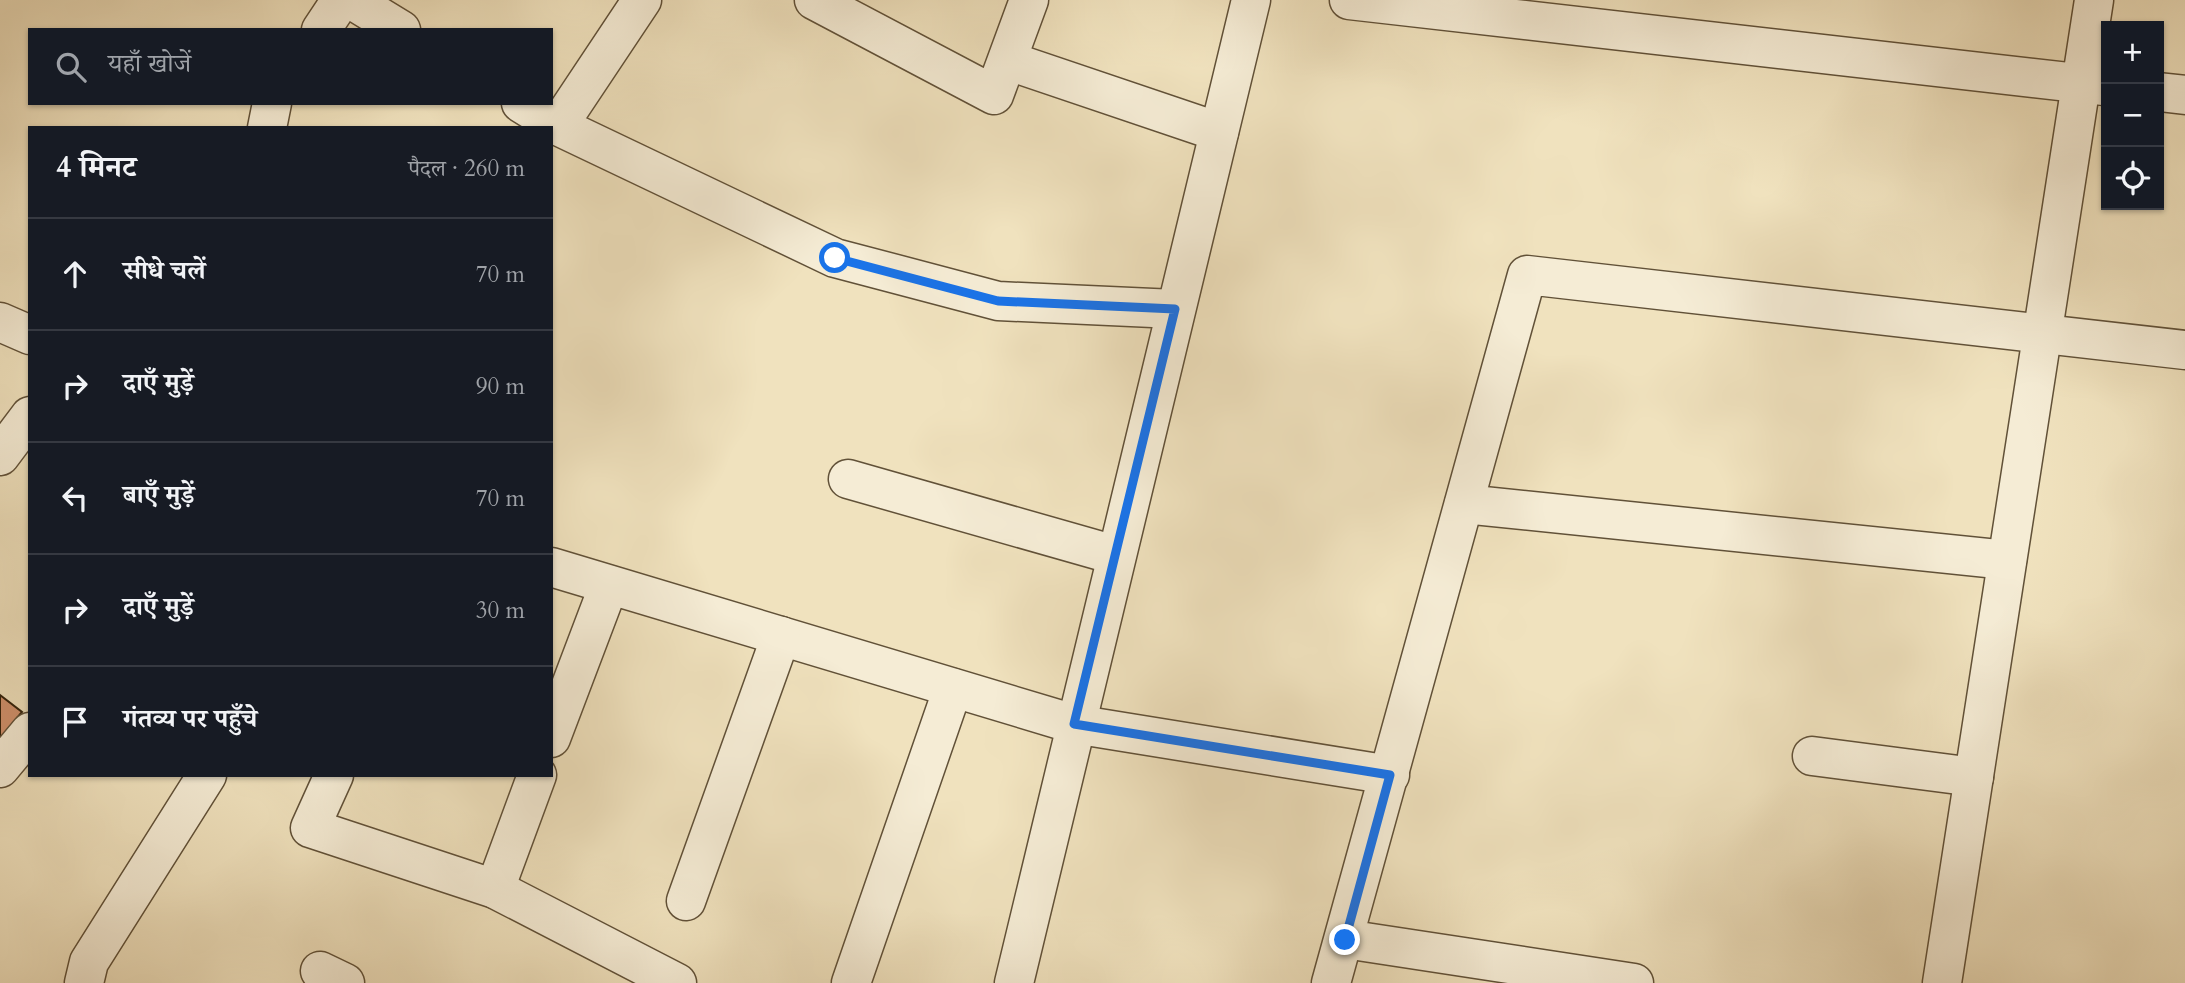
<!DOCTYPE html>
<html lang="hi">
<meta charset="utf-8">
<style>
body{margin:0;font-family:Cardo,"Noto Serif Devanagari",serif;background:#242831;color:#f1f3f6}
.controls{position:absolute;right:21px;top:21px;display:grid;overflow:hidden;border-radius:0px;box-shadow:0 2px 5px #0004}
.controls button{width:63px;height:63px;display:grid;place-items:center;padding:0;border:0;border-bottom:2px solid #363941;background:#171b24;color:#f1f3f6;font:35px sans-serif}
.stop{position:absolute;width:21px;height:21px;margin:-16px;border:5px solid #1a73e8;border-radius:50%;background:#fff}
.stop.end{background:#1a73e8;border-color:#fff;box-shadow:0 2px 7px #0008}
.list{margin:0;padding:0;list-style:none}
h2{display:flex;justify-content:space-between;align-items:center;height:91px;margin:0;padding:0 28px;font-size:30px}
h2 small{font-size:23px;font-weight:400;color:#9ea1a6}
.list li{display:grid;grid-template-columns:46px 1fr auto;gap:21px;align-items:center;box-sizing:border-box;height:112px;padding:0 28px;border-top:2px solid #363941}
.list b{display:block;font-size:26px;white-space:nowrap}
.list em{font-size:23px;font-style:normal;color:#9ea1a6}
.icon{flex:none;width:38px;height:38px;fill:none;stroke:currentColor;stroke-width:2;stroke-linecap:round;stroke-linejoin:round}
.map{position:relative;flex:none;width:2185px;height:983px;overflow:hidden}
.search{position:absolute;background:#171b24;box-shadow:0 2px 5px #0004;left:28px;top:28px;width:525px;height:77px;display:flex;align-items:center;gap:18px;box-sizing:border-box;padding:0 24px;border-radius:0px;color:#9ea1a6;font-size:26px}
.panel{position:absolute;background:#171b24;box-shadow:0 2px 5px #0004;left:28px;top:126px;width:525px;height:651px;border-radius:0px}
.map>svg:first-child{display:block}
</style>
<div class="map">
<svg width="2185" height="983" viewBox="0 0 2185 983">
<rect width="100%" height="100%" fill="#f0e2be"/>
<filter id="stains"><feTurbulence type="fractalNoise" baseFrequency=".00286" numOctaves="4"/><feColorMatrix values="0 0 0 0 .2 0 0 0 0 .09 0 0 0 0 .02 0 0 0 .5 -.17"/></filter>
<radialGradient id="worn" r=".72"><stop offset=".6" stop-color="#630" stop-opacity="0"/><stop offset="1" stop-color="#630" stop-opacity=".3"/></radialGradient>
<polygon fill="#d1926e" stroke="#31210b" stroke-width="2" points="0,695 22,712 1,738 0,738"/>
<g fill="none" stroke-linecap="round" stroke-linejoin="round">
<defs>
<g id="minor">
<polyline points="352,0 401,30"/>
<polyline points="814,0 994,95 1029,0"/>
<polyline points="1349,0 2104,86"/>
<polyline points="321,30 341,0"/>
<polyline points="1009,61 1219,132"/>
<polyline points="2159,92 2185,95"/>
<polyline points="521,103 558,126 835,258 998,301 1175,309"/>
<polyline points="558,126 642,0"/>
<polyline points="267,128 272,103"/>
<polyline points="0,322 30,335"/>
<polyline points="0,456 30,416"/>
<polyline points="848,479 1115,555"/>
<polyline points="1464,504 2007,560"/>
<polyline points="551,567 1074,724 1390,775"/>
<polyline points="551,738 609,585"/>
<polyline points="1812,756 1974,777"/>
<polyline points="0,768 30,732"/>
<polyline points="334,775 310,828 495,889 677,983"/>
<polyline points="495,889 537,775"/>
<polyline points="686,901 781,636"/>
<polyline points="1345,939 1634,983"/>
<polyline points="320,971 345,983"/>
<polyline points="84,983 89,962 207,775"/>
<polyline points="851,983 953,688"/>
<polyline points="1014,983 1251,0"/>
<polyline points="1331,983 1527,275 2185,350"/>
<polyline points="1942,983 2094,0"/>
</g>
</defs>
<use href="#minor" stroke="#615138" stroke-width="41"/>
<use href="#minor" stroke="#f5ecd5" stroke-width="38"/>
</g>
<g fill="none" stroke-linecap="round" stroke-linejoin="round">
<polyline stroke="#1a73e8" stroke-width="9" points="835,258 998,301 1175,309 1074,724 1390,775 1345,940"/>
</g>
<rect width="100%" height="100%" filter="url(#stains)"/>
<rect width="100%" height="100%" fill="url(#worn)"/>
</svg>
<div class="controls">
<button>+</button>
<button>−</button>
<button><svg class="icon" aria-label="locate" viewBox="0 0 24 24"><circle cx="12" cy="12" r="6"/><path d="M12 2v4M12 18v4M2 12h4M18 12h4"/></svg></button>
</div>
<div class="stop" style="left:835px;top:258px"></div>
<div class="stop end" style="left:1345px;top:940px"></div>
<div class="search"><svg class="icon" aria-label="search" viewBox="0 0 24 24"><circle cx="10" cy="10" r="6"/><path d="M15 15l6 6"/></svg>यहाँ खोजें</div>
<section class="panel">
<h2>4 मिनट<small>पैदल · 260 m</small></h2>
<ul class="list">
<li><svg class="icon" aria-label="ahead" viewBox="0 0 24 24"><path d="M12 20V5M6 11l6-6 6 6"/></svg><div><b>सीधे चलें</b></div><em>70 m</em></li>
<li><svg class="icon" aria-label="right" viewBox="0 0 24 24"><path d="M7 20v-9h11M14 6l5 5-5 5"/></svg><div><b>दाएँ मुड़ें</b></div><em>90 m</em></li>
<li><svg class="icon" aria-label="left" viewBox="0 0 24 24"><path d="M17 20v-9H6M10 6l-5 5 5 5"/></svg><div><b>बाएँ मुड़ें</b></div><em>70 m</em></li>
<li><svg class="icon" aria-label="right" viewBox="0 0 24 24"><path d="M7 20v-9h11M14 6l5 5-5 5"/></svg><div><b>दाएँ मुड़ें</b></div><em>30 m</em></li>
<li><svg class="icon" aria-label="arrive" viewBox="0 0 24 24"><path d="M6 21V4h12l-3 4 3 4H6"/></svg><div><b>गंतव्य पर पहुँचे</b></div></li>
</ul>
</section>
</div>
